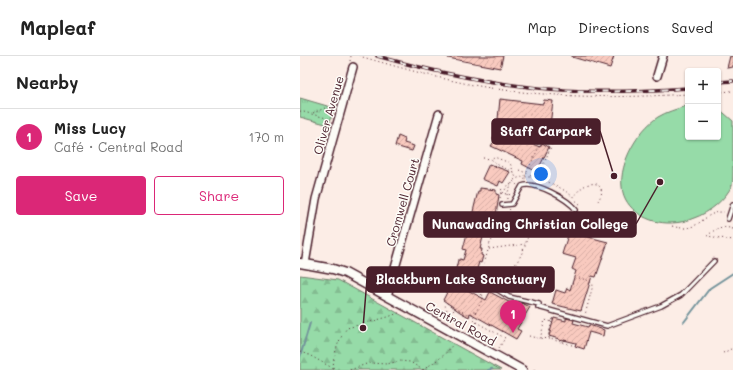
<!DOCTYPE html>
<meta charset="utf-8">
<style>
body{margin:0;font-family:Mali,sans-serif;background:#f2f2f2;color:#222}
.controls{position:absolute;right:12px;top:12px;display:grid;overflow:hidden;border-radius:4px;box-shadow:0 1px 3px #0004}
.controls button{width:36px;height:36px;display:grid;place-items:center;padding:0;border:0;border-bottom:1px solid #e0e0e0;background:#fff;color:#222;font:20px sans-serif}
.you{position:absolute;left:241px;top:118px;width:14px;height:14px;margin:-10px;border:3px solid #fff;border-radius:50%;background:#1a73e8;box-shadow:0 0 0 6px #1a73e833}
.badge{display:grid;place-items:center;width:26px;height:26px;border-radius:50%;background:#db2777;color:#fff;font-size:13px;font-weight:700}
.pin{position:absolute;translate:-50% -33px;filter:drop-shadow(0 1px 2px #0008)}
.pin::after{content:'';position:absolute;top:21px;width:14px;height:12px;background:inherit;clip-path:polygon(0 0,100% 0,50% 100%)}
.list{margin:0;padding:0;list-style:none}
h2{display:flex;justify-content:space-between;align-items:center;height:52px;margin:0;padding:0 16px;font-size:17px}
h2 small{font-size:13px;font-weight:400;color:#767676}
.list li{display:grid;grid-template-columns:26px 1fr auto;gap:12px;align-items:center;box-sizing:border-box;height:56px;padding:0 16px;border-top:1px solid #e0e0e0}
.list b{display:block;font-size:15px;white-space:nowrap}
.list p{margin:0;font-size:13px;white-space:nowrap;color:#767676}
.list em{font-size:13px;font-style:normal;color:#767676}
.actions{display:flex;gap:8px;padding:12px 16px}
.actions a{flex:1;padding:9px 0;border:1px solid #db2777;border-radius:4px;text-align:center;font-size:14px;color:#db2777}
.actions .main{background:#db2777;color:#fff}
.map{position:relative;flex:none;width:433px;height:314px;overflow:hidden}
header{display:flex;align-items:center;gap:24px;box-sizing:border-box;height:56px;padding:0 20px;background:#fff;border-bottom:1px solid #e0e0e0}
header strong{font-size:19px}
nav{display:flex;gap:22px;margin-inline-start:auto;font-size:14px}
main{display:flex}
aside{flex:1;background:#fff}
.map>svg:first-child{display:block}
</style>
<header>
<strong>Mapleaf</strong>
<nav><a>Map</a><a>Directions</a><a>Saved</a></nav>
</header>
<main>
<aside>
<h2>Nearby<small></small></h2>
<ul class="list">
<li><span class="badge">1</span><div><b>Miss Lucy</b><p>Café · Central Road</p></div><em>170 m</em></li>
</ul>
<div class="actions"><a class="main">Save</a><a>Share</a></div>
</aside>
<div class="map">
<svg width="433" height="314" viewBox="0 0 433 314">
<defs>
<pattern id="forest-firs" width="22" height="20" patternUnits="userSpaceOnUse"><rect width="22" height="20" fill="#96dba8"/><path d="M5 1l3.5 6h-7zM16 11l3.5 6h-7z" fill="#83bc91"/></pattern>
<pattern id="park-tufts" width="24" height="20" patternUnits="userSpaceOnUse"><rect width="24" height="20" fill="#96dba8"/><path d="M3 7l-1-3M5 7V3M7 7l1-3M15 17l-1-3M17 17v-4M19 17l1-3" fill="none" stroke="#83bc91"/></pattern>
<pattern id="building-hatch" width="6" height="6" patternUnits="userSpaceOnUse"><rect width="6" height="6" fill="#f9cabf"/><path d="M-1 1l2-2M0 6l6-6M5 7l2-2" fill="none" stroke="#d7ada4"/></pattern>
</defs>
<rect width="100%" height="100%" fill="#fcede6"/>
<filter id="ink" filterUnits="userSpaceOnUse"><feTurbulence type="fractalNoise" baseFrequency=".025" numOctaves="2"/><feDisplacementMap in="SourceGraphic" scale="8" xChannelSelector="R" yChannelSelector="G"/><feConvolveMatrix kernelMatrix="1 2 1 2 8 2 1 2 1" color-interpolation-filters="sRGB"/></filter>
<g filter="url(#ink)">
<polygon fill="url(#forest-firs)" stroke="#707d6a" points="0,219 38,224 201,314 0,314"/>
<polygon fill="url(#park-tufts)" stroke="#707d6a" points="0,42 34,52 29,69 0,61"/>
<path fill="#96dba8" stroke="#707d6a" d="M 386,50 L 388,50 L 388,81 L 418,81 L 418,54 L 424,57 L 433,65 C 433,80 433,95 433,111 C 433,116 433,124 432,129 C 426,143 409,157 394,162 C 387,165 379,167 371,167 C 349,168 324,154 322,131 C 319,107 338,74 358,61 C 366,56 377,53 386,50 Z"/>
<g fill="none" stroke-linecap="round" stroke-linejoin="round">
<g stroke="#73939b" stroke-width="2">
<polyline points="384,266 410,232 433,217"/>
<polyline points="0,301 10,267"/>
<polyline points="188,314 192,313"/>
</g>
</g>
<g fill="url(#building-hatch)" stroke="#4a1f2b">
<polygon points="149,0 203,0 200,12 148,2"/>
<polygon points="272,0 314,0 310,12 272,1"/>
<polygon points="430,0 433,0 433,11 427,12"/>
<polygon points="200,43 243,48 244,44 253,45 249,77 240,75 240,69 238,69 238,67 198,63"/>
<polygon points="196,74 240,91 242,87 249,91 237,116 222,108 223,105 191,90 195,84 193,83"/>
<polygon points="98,80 105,83 104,87 114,90 112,95 95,90"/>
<polygon points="189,108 210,116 203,127 200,125 198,130 182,123"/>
<polygon points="180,132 196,134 196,138 199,139 195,166 176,164 176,161 172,160 178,135 180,135"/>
<polygon points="168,174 174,176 173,178 183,181 180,193 182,193 181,199 183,200 181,207 179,206 174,223 162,221 160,230 186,244 190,236 220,252 222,247 230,251 217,273 221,275 216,283 170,257 169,261 160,256 143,244 153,225 158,204 160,204 160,203 163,204 166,194 163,193"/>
<polygon points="269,176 308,186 296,221 292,220 281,255 252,248 256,234 265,237 267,232 270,234 276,215 272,213 276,202 262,198"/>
<polygon points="254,262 266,265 266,262 274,264 273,267 288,271 289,269 304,274 303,280 289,276 284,293 275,290 276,287 264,284 264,285 259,284 259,283 249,280"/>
</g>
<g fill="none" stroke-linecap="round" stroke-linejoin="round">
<defs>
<g id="service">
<path d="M 202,149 L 212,148 L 222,130 C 235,125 268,143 276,154"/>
<polyline points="428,163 433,148"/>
<polyline points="168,225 193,231 209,241 239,248"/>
<polyline points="238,251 307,270 361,250 381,239 414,205"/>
</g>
<g id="minor">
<polyline points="357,20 363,0"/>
<polyline points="5,208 16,143 53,11"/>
<polyline points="87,240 139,58"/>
</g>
<polyline id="tertiary" points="0,207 33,213 45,217 222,314"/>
</defs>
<use href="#service" stroke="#4a1f2b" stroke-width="6"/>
<use href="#minor" stroke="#4a1f2b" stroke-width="10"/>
<use href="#tertiary" stroke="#4a1f2b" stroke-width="11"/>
<g stroke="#4a1f2b" stroke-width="1" stroke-dasharray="1 3" stroke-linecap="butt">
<path d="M 59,0 C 105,13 150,26 197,33 C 262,42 323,42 388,38"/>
<polyline points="50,5 51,0"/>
<polyline points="418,36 433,35"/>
<polyline points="0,55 30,63"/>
<polyline points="13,57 25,52 34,53"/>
<polyline points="226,84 240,89 224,122 228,124"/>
<polyline points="237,85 238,77 228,76 227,78 237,82"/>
<polyline points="183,102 191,103"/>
<polyline points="219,114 238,122"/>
<polyline points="213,116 198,109 191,103 194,101 210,107 216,122"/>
<path d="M 214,124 C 229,114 261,130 273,141 C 280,133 285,126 297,128 C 304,134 302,138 298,145"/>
<polyline points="236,126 253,86 236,86"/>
<polyline points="201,137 212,139"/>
<polyline points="203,137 209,128 211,129"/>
<polyline points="200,142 202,131"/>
<polyline points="273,142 281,149"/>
<polyline points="208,143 207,138 213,125 217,129"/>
<path d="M 372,170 C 401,179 401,155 424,156"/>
<path d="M 433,173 C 420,169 417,172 407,180 L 433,184"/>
<polyline points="292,181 293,175 297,169 290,161 285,161 281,168 277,177 295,182"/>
<polyline points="189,193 225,188"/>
<polyline points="279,222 287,224 292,227 293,229 285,259"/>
<polyline points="180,223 190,187 196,178 205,159 210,153"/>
<polyline points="154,224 184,240 173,262 174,265 205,282 199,292"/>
<path d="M 189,225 C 197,222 207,218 213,211 C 236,185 219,150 272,158"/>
<polyline points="181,239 184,234"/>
<polyline points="155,252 171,260 173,255 176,257"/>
<polyline points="143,261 147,253 145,250 147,247 155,252 148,264"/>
<polyline points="252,266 248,280 250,283 272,289 275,286"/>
<polyline points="229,280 240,283 245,264 252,266 253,261"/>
<polyline points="241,282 250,283"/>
<polyline points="0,296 9,299 36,314"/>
<polyline points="423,297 433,292"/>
<path d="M 33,312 C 34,297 38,284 47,272 L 88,261 L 101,256"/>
<polyline points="50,314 69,307 87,308 100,305 110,306 123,314"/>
<polyline points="123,314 144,299 155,286"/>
<polyline points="234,314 235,312"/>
</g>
<use href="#service" stroke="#fdfcf7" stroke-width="3.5"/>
<use href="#minor" stroke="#fdfcf7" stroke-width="7"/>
<use href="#tertiary" stroke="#fdfcf7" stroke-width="8"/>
<defs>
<g id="rail">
<path d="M 77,0 C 138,17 200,30 263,34 C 305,37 346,35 388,32"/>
<polyline points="418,26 433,25"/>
</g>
</defs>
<use href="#rail" stroke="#4a1f2b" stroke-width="3.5"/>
<use href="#rail" stroke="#fdfcf7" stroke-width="2" stroke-dasharray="6" stroke-linecap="butt"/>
</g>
</g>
<g text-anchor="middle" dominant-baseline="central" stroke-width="3" stroke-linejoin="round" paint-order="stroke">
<g font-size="12" fill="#4a1f2b" stroke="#fdfcf7">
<text transform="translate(28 59) rotate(-74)">Oliver Avenue</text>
<text transform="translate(102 146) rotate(-74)">Cromwell Court</text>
<text transform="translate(161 267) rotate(29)">Central Road</text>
</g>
</g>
<path fill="none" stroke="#4a1f2b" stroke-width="1.5" d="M314 120L300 75M360 126L336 168M63 272L67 223"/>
<g fill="#4a1f2b" stroke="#fdfcf7" stroke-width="1.5">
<circle cx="314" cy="120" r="4"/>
<circle cx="360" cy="126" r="4"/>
<circle cx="63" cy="272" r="4"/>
</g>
<g fill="#4a1f2b" stroke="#4a1f2b" stroke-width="1.5">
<rect x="192" y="63" width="108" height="25" rx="4"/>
<rect x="124" y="156" width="212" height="25" rx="4"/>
<rect x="67" y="211" width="187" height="25" rx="4"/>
</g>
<g font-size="13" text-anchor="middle" font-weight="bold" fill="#fff">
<text x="246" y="80">Staff Carpark</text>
<text x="230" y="173">Nunawading Christian College</text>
<text x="161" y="228">Blackburn Lake Sanctuary</text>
</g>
</svg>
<div class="controls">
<button>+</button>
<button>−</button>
</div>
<div class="you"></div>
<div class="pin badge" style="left:213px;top:277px">1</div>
</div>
</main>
